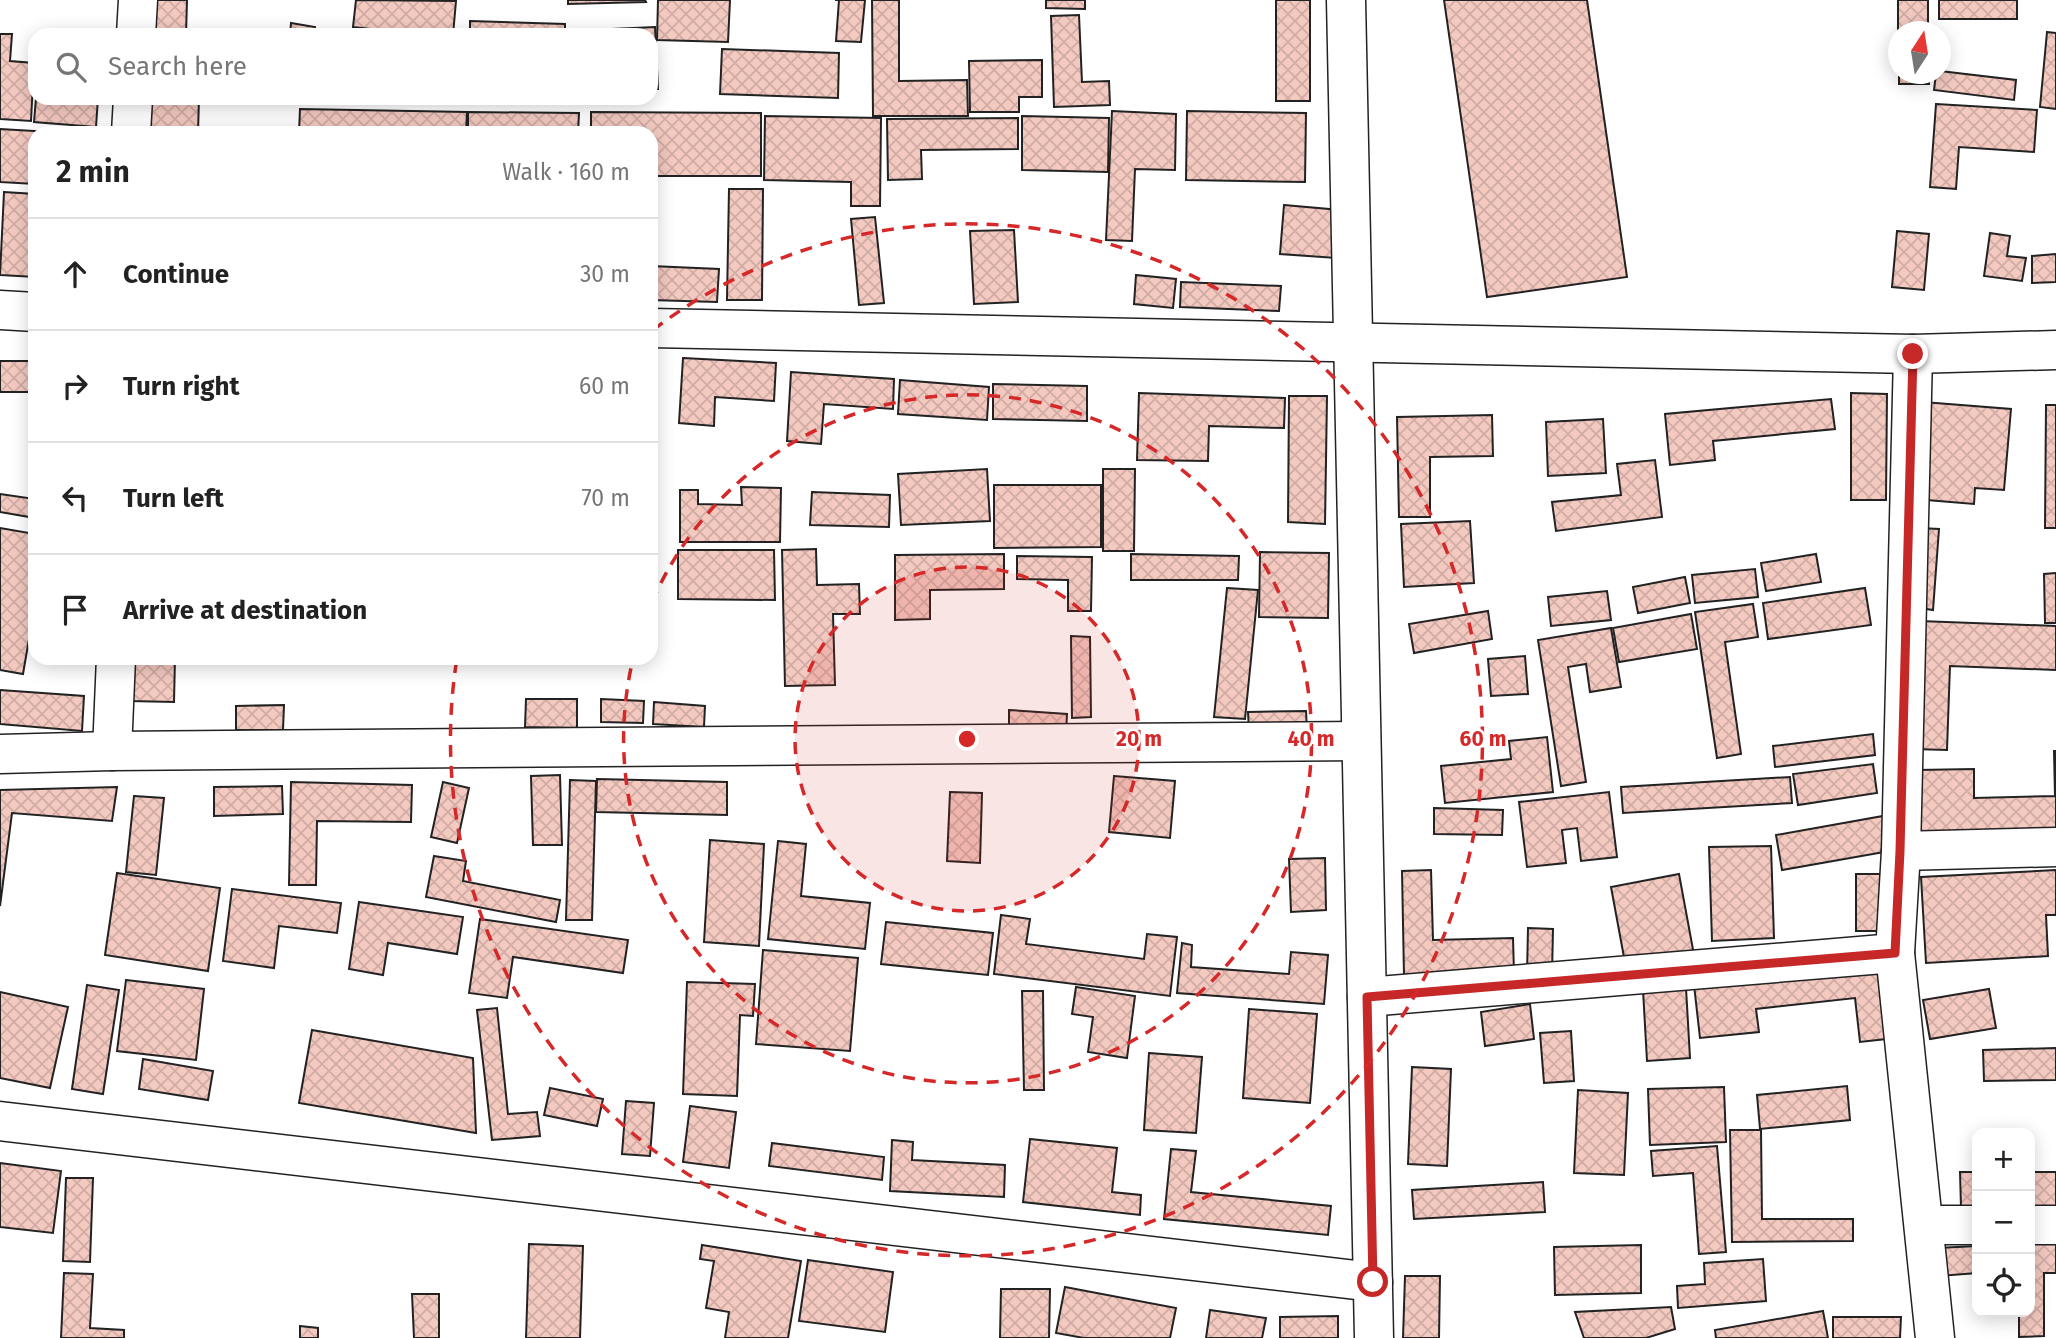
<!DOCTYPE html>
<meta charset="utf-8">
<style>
body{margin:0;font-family:"Fira Sans",sans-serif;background:#f6f6f6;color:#222}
.controls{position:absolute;right:21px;bottom:21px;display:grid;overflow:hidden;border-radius:14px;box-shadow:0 4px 18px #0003}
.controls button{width:63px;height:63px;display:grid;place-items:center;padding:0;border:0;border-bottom:2px solid #e0e0e0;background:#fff;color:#222;font:35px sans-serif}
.compass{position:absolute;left:1888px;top:21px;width:63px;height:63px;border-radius:50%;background:#fff;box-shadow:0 4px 18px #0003;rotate:12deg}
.stop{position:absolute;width:21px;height:21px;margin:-16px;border:5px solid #c62828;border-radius:50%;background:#fff}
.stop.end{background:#c62828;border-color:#fff;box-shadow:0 2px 7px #0008}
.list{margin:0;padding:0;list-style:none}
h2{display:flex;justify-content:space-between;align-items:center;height:91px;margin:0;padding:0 28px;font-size:30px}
h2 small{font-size:23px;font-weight:400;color:#767676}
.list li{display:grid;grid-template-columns:46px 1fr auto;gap:21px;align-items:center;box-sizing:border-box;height:112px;padding:0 28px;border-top:2px solid #e0e0e0}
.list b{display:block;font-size:26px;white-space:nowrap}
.list em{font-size:23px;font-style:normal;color:#767676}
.icon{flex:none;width:38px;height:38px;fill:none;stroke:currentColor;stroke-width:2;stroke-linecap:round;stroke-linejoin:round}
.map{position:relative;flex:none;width:2056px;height:1338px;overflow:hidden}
.search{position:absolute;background:#fff;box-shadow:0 4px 18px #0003;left:28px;top:28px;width:630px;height:77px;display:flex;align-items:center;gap:18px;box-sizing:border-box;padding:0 24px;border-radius:21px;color:#767676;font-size:26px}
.panel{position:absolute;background:#fff;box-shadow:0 4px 18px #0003;left:28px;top:126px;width:630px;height:539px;border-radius:21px}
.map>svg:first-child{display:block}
</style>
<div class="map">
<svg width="2056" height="1338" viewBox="0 0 2056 1338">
<defs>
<pattern id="building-cross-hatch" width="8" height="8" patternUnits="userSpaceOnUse" patternTransform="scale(1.75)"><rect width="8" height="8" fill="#f3c9c0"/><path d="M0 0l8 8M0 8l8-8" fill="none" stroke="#d0aca5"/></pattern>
</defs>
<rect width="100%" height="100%" fill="#fff"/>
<g fill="url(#building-cross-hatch)" stroke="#222" stroke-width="2">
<polygon points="151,0 187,0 186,35 149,35"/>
<polygon points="356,0 456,1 453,35 424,35 353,27"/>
<polygon points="568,0 645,0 646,2 568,4"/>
<polygon points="658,0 730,0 728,42 657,40"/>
<polygon points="835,0 865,0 861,42 836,41 839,0"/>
<polygon points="872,0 899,0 899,81 967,80 968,116 873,116"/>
<polygon points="1046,0 1085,0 1085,9 1046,8"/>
<rect x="1276" y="0" width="34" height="101"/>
<polygon points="1444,0 1587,0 1627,277 1487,297"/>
<polygon points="1898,0 1928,0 1928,32 1898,32 1898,41"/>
<rect x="1939" y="0" width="78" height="19"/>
<polygon points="1079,15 1082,82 1109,81 1110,105 1054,107 1051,16"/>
<polygon points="470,21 565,24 565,35 470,35"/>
<polygon points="291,23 315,27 314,35 290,35"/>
<polygon points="655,27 658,89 651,89 651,35 567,35 567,31"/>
<polygon points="2047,32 2056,33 2056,109 2040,107"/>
<polygon points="0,34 12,34 10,61 34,63 31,121 0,119"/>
<polygon points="722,49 839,53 838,98 720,94"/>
<polygon points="1042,60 1042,97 1019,97 1019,112 970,112 969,61"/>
<polygon points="1940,71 2016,80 2014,100 1934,90 1936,74 1940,74"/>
<rect x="1899" y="74" width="30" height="10"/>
<polygon points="36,98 98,98 96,127 34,122"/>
<polygon points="148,98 199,98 198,133 146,130"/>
<polygon points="1936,104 2037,110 2034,152 1959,147 1956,189 1930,187"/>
<polygon points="300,109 467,112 466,133 299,133"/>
<polygon points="1112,111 1176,114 1175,170 1135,169 1132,241 1106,240"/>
<polygon points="1187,111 1306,113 1305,182 1186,180"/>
<polygon points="468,112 579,113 578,133 468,133"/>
<polygon points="591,112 761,113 761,176 651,176 651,133 591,133"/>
<polygon points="765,116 881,118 880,206 851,206 851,182 764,180"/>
<polygon points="1022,116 1109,118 1108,172 1022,170"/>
<polygon points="1018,118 1018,149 921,150 922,179 888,180 887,119"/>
<polygon points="0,129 68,133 35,133 35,184 0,182"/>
<polygon points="729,189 763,189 762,300 727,300"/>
<polygon points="4,192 35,194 35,277 0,275"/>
<polygon points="1284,205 1340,210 1336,258 1280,254"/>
<polygon points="875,217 884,303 859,305 851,219"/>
<polygon points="1014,230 1018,302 974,304 970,231"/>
<polygon points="1897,231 1929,234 1924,290 1892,287"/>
<polygon points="1990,233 2010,236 2007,256 2026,258 2022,281 1984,276"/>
<polygon points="2056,254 2056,282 2032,283 2032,256"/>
<polygon points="651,266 719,269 717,302 651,300"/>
<polygon points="1136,275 1176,279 1173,308 1134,304"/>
<polygon points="1181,282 1281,286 1279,311 1180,307"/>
<polygon points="683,358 776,363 774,401 715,397 714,426 679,423"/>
<rect x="0" y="361" width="35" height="31"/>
<polygon points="791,372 894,379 893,409 824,404 821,444 787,441"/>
<polygon points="900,380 989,387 987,420 898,414"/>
<polygon points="993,384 1087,386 1087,421 993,419"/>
<polygon points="1139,393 1285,398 1284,428 1209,426 1208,461 1137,460"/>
<polygon points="1851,393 1887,394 1886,500 1851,500"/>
<polygon points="1289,396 1327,396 1325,524 1288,522"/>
<polygon points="1831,399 1835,429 1713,441 1715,460 1670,465 1665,414"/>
<polygon points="1923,402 2011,409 2004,490 1975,488 1974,504 1915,499"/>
<polygon points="2046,405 2056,405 2056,528 2045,528"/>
<polygon points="1492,415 1493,456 1430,457 1430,517 1399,517 1397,417"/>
<polygon points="1603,419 1606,473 1548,476 1546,422"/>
<polygon points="1655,460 1662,517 1556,531 1552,502 1621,495 1617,464"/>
<polygon points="987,469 990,521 901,525 898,474"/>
<polygon points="1103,469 1135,469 1134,551 1103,551"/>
<polygon points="994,485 1101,485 1101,547 994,548"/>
<polygon points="741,487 781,488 780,542 680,542 680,490 698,490 698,504 742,505"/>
<polygon points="812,492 890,495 889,527 810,525"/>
<polygon points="0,494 35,499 35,518 0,512"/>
<polygon points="1470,521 1474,583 1404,587 1401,524"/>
<polygon points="0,528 35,534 35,604 23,674 0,670"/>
<polygon points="1920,528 1939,529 1933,610 1913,607"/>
<polygon points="816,549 817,585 859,584 860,614 833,614 835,685 785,686 782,550"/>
<polygon points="678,550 774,550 775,600 678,599"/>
<polygon points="1260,552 1329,553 1328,618 1259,617"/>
<polygon points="1004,554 1004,589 930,590 930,619 895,620 895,555"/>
<polygon points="1131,554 1239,556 1238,580 1131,580"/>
<polygon points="1816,554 1821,582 1766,591 1761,563"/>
<polygon points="1017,556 1092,557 1091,611 1068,611 1068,580 1017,579"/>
<polygon points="1755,569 1758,597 1695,603 1692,575"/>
<polygon points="2056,573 2056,623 2045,623 2044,574"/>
<polygon points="1685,577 1690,603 1638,613 1633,587"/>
<polygon points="1227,588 1258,590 1245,719 1214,717"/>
<polygon points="1865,588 1871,625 1768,639 1763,603"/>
<polygon points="1607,591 1611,620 1551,626 1548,597"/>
<polygon points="1753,604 1758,637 1725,642 1741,754 1717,758 1695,612"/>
<polygon points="1488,611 1492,639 1414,653 1409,624"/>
<polygon points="1691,614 1697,649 1619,662 1613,628"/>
<polygon points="1919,621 2056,626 2056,670 1950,666 1947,750 1914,749"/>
<polygon points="1611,628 1621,687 1590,692 1586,664 1568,667 1586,782 1561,786 1538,640"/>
<polygon points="1071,636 1090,637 1091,717 1072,718"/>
<polygon points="1525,656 1528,694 1491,696 1488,659"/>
<polygon points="131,658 175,658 174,702 130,701"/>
<polygon points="0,690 84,696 82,731 0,724"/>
<polygon points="526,699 577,699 577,728 525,727"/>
<polygon points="601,699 644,701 643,723 601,722"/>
<polygon points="654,702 705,706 704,727 653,724"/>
<polygon points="284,705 283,730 236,730 236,706"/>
<polygon points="1009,710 1067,714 1066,734 1009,732"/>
<polygon points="1306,711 1307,730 1249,731 1248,712"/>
<polygon points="1873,734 1875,755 1775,767 1773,746"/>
<polygon points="1547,737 1553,792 1445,803 1441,766 1511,759 1509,741"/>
<polygon points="2054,751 2056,751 2056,832 1919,835 1917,770 1974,769 1974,798 2055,796"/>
<polygon points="1873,764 1877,793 1798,805 1793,774"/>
<polygon points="560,775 562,845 533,845 531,776"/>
<polygon points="1114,776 1175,781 1170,838 1109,832"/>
<polygon points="1790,777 1792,803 1623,813 1621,787"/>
<polygon points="597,779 727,782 727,815 596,812"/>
<polygon points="570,780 596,781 592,920 566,920"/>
<polygon points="291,782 412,785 411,822 317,821 316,885 289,885"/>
<polygon points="443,782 469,788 457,843 431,837"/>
<polygon points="282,786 283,814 214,816 214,787"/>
<polygon points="117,787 112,821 12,813 0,906 0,790"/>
<polygon points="950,792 982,793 980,863 947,861"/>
<polygon points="1609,792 1617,857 1581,861 1577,828 1562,830 1566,863 1527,867 1519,802"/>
<polygon points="134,796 164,798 156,875 126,872"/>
<polygon points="1434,808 1503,810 1502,835 1434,834"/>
<polygon points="1883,816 1890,851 1782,870 1776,835"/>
<polygon points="710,840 764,844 759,946 704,942"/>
<polygon points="778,841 806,844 801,896 870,903 865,949 768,939"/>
<polygon points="1771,846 1774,938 1712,941 1709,847"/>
<polygon points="434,856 466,861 463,881 560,900 556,922 426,897"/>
<polygon points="1325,858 1326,910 1291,912 1289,859"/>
<polygon points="1431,870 1433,940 1513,938 1514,973 1404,976 1402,871"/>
<polygon points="2056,870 2056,915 2046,915 2048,956 1926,963 1921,877"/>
<polygon points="117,873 220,888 208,971 105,955"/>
<polygon points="1679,874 1694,955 1626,968 1611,887"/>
<rect x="1856" y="874" width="27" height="57"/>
<polygon points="232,889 341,903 337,933 279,926 274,968 223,961"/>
<polygon points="359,902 463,917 457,954 388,943 383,975 349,969"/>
<polygon points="1001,915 1030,919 1026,944 1144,959 1147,934 1177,937 1170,996 994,974"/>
<polygon points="480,919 628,940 623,973 513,957 507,998 469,993"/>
<polygon points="886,922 993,933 988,975 881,964"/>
<polygon points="1528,928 1553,929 1552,974 1527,974"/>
<polygon points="1182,943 1192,945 1191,967 1289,974 1291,952 1328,955 1324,1004 1177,993"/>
<polygon points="763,950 858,958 850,1051 756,1044"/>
<polygon points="1878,965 1886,1039 1860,1042 1855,998 1756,1009 1759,1032 1700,1038 1694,985"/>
<polygon points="126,980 204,989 196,1060 117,1051"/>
<polygon points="687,982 755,984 753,1016 740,1015 737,1096 683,1094"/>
<polygon points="87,985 119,990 103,1094 72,1089"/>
<polygon points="1076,987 1135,996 1127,1058 1088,1052 1093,1017 1072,1014"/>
<polygon points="1686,988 1690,1058 1647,1061 1643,990"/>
<polygon points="1989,989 1996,1028 1930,1039 1923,1000"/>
<polygon points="1022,991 1043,991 1044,1090 1024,1090"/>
<polygon points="0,992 68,1007 50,1088 0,1078"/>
<polygon points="1530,1004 1534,1039 1485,1046 1481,1012"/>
<polygon points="497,1008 508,1114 537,1112 540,1136 492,1140 477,1010"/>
<polygon points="1249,1009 1317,1014 1310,1103 1243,1098"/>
<polygon points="312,1030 473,1058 476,1133 299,1103"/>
<polygon points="1571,1031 1574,1081 1544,1083 1540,1033"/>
<polygon points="2056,1048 2056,1080 1984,1081 1983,1050"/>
<polygon points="1149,1053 1202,1057 1196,1133 1144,1130"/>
<polygon points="143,1059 213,1071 208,1100 139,1089"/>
<polygon points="1412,1067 1451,1069 1447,1166 1408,1164"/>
<polygon points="1847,1086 1850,1120 1760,1129 1757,1095"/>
<polygon points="1724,1087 1726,1142 1650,1145 1648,1089"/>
<polygon points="550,1088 603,1099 597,1126 544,1115"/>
<polygon points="1578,1090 1628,1093 1624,1175 1574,1173"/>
<polygon points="626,1101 654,1103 650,1156 622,1154"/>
<polygon points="690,1106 736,1112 729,1168 683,1162"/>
<polygon points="1730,1130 1761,1130 1762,1219 1853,1219 1853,1241 1732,1242"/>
<polygon points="1030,1139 1117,1148 1112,1192 1141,1195 1140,1215 1023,1202"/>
<polygon points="892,1140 913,1142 912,1160 1005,1165 1004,1197 890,1191"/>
<polygon points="772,1143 884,1157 882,1180 769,1166"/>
<polygon points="1717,1146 1726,1252 1699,1254 1693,1173 1653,1176 1651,1151"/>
<polygon points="1171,1149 1196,1151 1191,1192 1331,1206 1328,1235 1164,1219"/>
<polygon points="0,1163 61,1171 53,1233 0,1227"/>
<polygon points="1960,1172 1977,1172 1977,1207 1961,1207"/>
<rect x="2030" y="1172" width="26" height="36"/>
<polygon points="66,1178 93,1178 90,1262 63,1261"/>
<polygon points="1543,1182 1545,1212 1414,1219 1412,1190"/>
<polygon points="2030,1239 2056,1239 2056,1273 2044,1273 2044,1336 2019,1337 2019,1312 2030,1312"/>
<polygon points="529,1244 583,1246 580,1338 526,1338"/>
<polygon points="702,1245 801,1261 788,1338 725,1338 729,1312 706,1308 714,1261 700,1259"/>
<polygon points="1641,1245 1641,1293 1555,1295 1554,1247"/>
<polygon points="1977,1246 1977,1273 1939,1276 1937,1248"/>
<polygon points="1763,1259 1766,1301 1678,1308 1677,1286 1705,1284 1704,1263"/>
<polygon points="808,1260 893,1272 885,1332 799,1321"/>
<polygon points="64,1273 93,1274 90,1328 124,1330 124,1338 61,1338"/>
<polygon points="1405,1276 1440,1276 1439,1338 1403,1338"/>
<polygon points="1065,1287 1176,1308 1170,1338 1084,1338 1056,1333"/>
<polygon points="1001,1289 1050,1289 1049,1338 1000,1338"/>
<polygon points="412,1294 439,1294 439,1338 414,1338"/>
<polygon points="1671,1307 1675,1329 1646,1338 1584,1338 1575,1312"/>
<polygon points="1210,1310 1266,1318 1262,1338 1206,1338"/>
<polygon points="1823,1311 1828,1338 1716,1338 1715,1330"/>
<polygon points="1338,1316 1338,1338 1280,1338 1280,1317"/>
<polygon points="1833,1317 1901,1317 1900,1338 1833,1338"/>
<polygon points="300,1326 318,1328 318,1338 300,1338"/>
</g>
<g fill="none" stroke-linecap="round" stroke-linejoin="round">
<defs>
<g id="street">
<polyline points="1346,0 1374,1338"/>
<polyline points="136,35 138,0"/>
<polyline points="131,133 133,98"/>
<polyline points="0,310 35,312"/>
<polyline points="651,328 1913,354 2056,350"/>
<polyline points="1913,354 1901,851 1895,953 1935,1338"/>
<polyline points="112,751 116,658"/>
<polyline points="0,754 112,751 1361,741"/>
<polyline points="1901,851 2056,847"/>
<polyline points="1367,997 1895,953"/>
<polyline points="0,1121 1373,1282"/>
<polyline points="1924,1225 1977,1225"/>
<polyline points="2030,1225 2056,1225"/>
</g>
</defs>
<use href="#street" stroke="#222" stroke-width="41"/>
<use href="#street" stroke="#fff" stroke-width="38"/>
</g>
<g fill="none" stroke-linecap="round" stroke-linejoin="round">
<polyline stroke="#c62828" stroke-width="9" points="1373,1282 1367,997 1895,953 1900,851 1913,354"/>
</g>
<circle cx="967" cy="739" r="172" fill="#d62828" fill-opacity=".12"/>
<g fill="none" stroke="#d62828" stroke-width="3.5" stroke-dasharray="12 9">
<circle cx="967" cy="739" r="172"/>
<path d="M652 602A344 344 0 1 1 633 659"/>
<path d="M653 330A516 516 0 1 1 457 658"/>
</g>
<circle cx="967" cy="739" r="10" fill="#d62828" stroke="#fff" stroke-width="3.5"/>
<g font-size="21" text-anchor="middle" font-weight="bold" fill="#d62828" stroke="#fff" stroke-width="5" stroke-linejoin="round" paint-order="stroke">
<text x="1139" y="746">20 m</text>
<text x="1311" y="746">40 m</text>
<text x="1483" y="746">60 m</text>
</g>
</svg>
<div class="controls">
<button>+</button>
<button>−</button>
<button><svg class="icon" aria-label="locate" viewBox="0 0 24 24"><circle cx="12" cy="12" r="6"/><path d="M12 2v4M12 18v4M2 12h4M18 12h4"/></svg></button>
</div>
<svg class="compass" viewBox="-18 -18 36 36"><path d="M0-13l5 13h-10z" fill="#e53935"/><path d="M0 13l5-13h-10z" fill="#767676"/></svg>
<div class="stop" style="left:1373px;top:1282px"></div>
<div class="stop end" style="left:1913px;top:354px"></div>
<div class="search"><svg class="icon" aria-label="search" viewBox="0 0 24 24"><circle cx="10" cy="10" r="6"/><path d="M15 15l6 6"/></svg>Search here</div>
<section class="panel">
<h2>2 min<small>Walk · 160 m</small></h2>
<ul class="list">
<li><svg class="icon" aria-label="ahead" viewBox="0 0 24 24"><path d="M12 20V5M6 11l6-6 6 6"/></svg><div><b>Continue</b></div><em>30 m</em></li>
<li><svg class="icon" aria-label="right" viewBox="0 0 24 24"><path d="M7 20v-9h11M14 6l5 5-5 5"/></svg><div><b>Turn right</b></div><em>60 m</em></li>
<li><svg class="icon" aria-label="left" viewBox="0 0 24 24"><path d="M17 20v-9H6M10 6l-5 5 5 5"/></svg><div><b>Turn left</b></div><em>70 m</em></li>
<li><svg class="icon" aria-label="arrive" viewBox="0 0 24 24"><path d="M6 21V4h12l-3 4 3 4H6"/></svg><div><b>Arrive at destination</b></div></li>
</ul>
</section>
</div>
